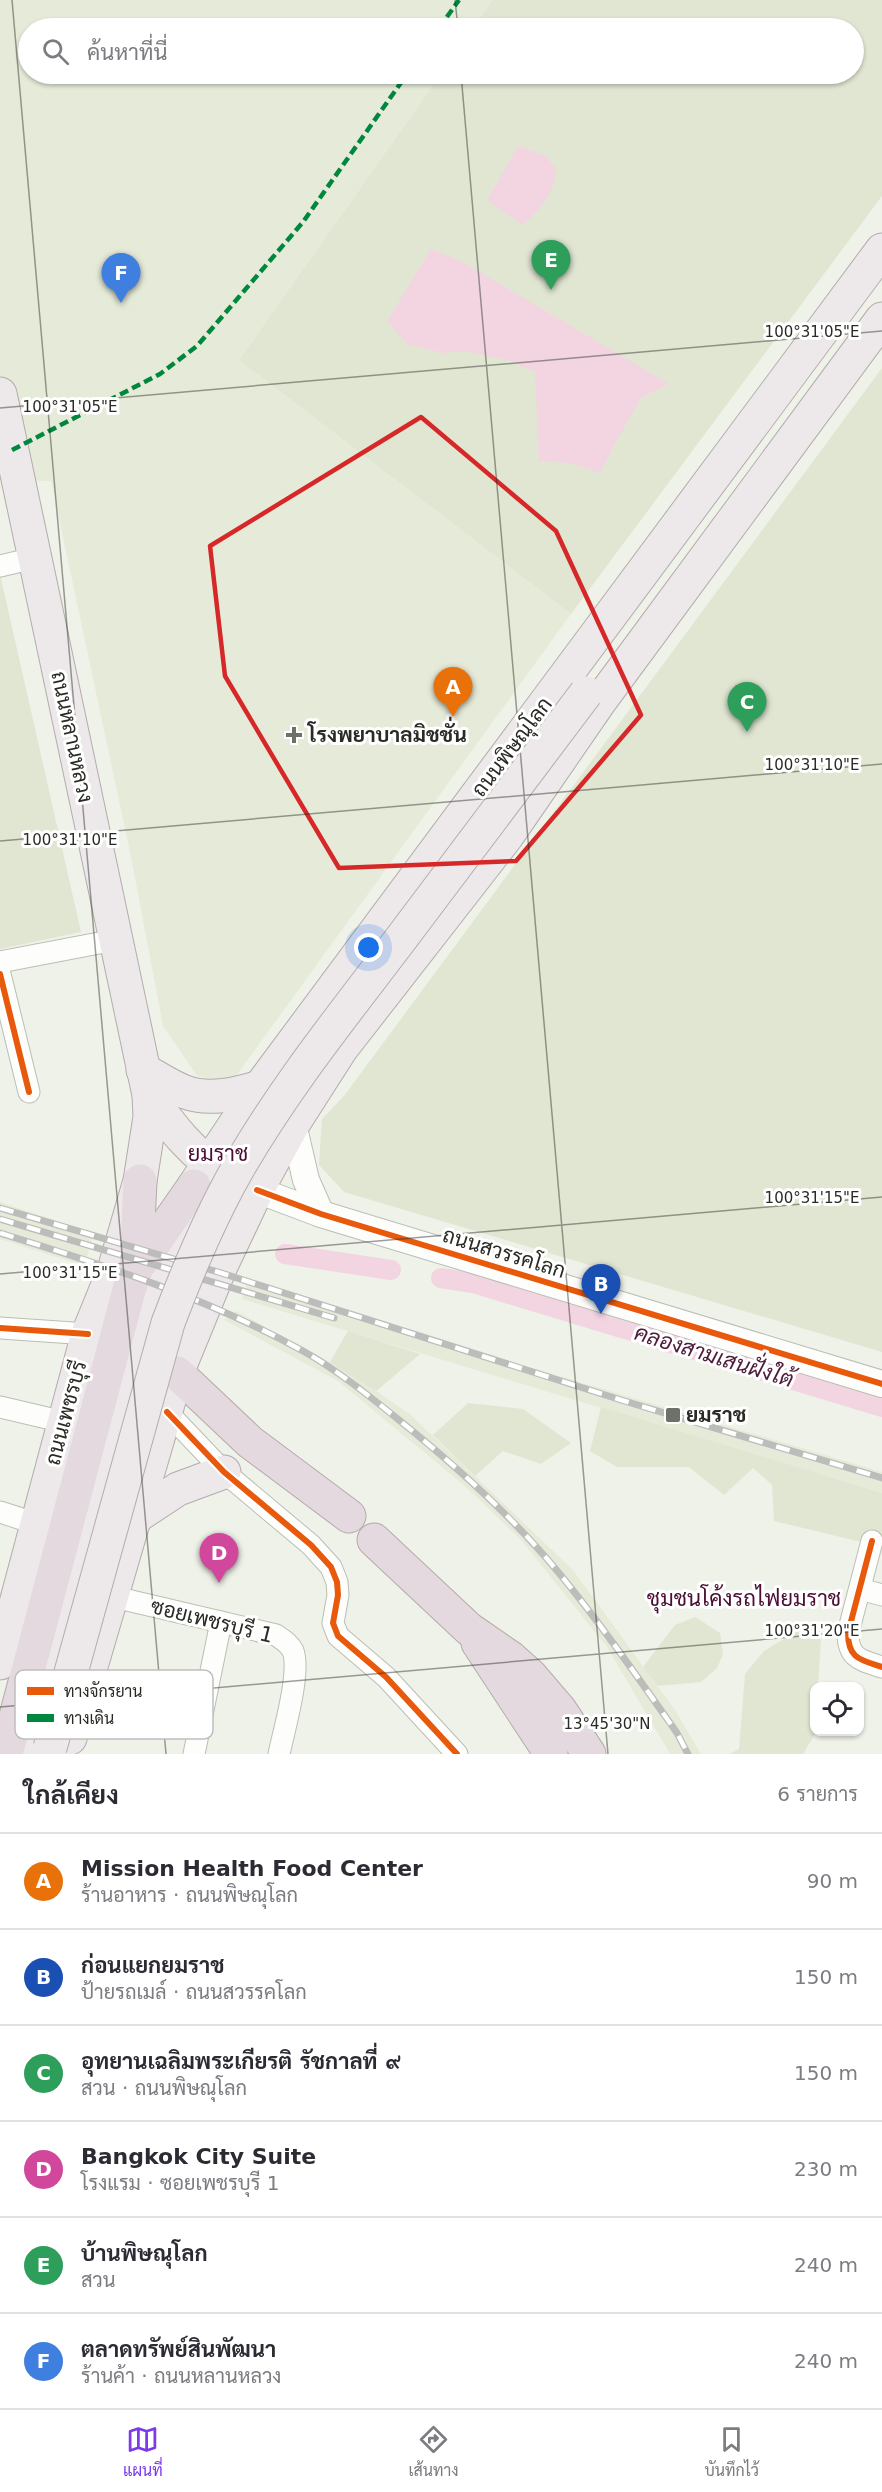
<!DOCTYPE html>
<html lang="th">
<meta charset="utf-8">
<style>
body{margin:0;font-family:"DejaVu Sans",Sarabun,sans-serif;background:#f7f7f7;color:#2b2b33}
.controls{position:absolute;right:18px;bottom:18px;display:grid;overflow:hidden;border-radius:12px;box-shadow:0 2px 4px #0004}
.controls button{width:54px;height:54px;display:grid;place-items:center;padding:0;border:0;border-bottom:2px solid #e1e1e2;background:#fff;color:#2b2b33;font:30px sans-serif}
.you{position:absolute;left:369px;top:948px;width:21px;height:21px;margin:-15px;border:4px solid #fff;border-radius:50%;background:#1a73e8;box-shadow:0 0 0 9px #1a73e833}
.badge{display:grid;place-items:center;width:39px;height:39px;border-radius:50%;background:#7c3aed;color:#fff;font-size:20px;font-weight:700}
.pin{position:absolute;translate:-50% -50px;filter:drop-shadow(0 2px 3px #0008)}
.pin::after{content:'';position:absolute;top:32px;width:21px;height:18px;background:inherit;clip-path:polygon(0 0,100% 0,50% 100%)}
.list{margin:0;padding:0;list-style:none}
h2{display:flex;justify-content:space-between;align-items:center;height:78px;margin:0;padding:0 24px;font-size:26px}
h2 small{font-size:20px;font-weight:400;color:#7c7c81}
.list li{display:grid;grid-template-columns:39px 1fr auto;gap:18px;align-items:center;box-sizing:border-box;height:96px;padding:0 24px;border-top:2px solid #e1e1e2}
.list b{display:block;font-size:22px;white-space:nowrap}
.list p{margin:0;font-size:20px;white-space:nowrap;color:#7c7c81}
.list em{font-size:20px;font-style:normal;color:#7c7c81}
.icon{flex:none;width:33px;height:33px;fill:none;stroke:currentColor;stroke-width:2;stroke-linecap:round;stroke-linejoin:round}
.map{position:relative;flex:none;width:882px;height:1754px;overflow:hidden}
.search{position:absolute;background:#fff;box-shadow:0 2px 4px #0004;left:18px;right:18px;top:18px;height:66px;display:flex;align-items:center;gap:15px;box-sizing:border-box;padding:0 21px;border-radius:33px;color:#7c7c81;font-size:22px}
.sheet{height:654px;background:#fff}
nav{display:flex;justify-content:space-around;align-items:center;box-sizing:border-box;height:84px;border-top:2px solid #e1e1e2;background:#fff;font-size:16px;color:#7c7c81}
nav a{display:grid;justify-items:center;gap:3px}
nav .on{color:#7c3aed}
.map>svg:first-child{display:block}
</style>
<div class="map">
<svg width="882" height="1754" viewBox="0 0 882 1754">
<rect width="100%" height="100%" fill="#eff2e8"/>
<g fill="#e6ebd9">
<polygon points="0,0 493,0 473,28 28,28 28,74 441,74 239,360 571,614 231,1083 197,1076 163,1026 131,857 51,481 0,480"/>
<polygon points="0,1202 93,1233 85,1266 0,1239"/>
<polygon points="247,1283 882,1472 882,1493 242,1299"/>
<polygon points="236,1311 349,1372 411,1415 573,1570 675,1710 701,1754 670,1754 607,1647 522,1541 466,1487 338,1381 224,1320"/>
</g>
<g fill="#e0e6d2">
<polygon points="493,0 882,0 882,196 571,614 239,360 441,74 854,74 854,28 473,28"/>
<polygon points="882,368 882,1352 344,1192 319,1165 322,1119 344,1096"/>
<polygon points="0,574 81,932 0,949"/>
<polygon points="348,1331 420,1354 376,1391 330,1362"/>
<polygon points="468,1403 523,1409 571,1443 541,1464 503,1451 475,1476 433,1435"/>
<polygon points="601,1407 882,1493 882,1547 774,1521 772,1485 753,1468 724,1495 689,1467 617,1467 590,1451"/>
<polygon points="695,1617 720,1633 723,1654 717,1668 701,1682 658,1686 643,1667 675,1625"/>
<polygon points="810,1623 821,1639 818,1686 814,1686 815,1734 803,1754 730,1754 739,1749 745,1674 764,1651"/>
</g>
<g fill="#f2d5e1">
<path d="M 518,146 L 546,156 L 556,169 C 555,193 540,209 523,225 L 487,200 Z"/>
<polygon points="431,249 463,262 669,384 641,398 618,438 600,473 570,463 539,461 535,372 508,360 464,351 443,353 407,344 387,321"/>
</g>
<g fill="none" stroke-linecap="round" stroke-linejoin="round">
<g stroke="#f2d5e1" stroke-width="20">
<polyline points="285,1254 391,1270"/>
<polyline points="441,1278 473,1283 882,1407"/>
</g>
<defs>
<g id="minor">
<polyline points="0,566 34,558"/>
<polyline points="0,962 115,940"/>
<polyline points="0,974 29,1092"/>
<polyline points="0,1328 88,1334"/>
<polyline points="0,1407 64,1422"/>
<polyline points="167,1412 224,1472 311,1545 331,1567 337,1582 338,1595 333,1623 338,1636 386,1677 457,1754"/>
<polyline points="0,1512 37,1524"/>
<path d="M 872,1541 L 848,1633 C 848,1659 861,1660 882,1667"/>
<polyline points="860,1589 882,1595"/>
<path d="M 110,1596 L 276,1635 C 283,1640 289,1643 293,1651 C 301,1672 284,1730 279,1754"/>
<polyline points="194,1754 221,1622"/>
</g>
<g id="tertiary">
<polyline points="293,1124 306,1180 321,1214"/>
<polyline points="257,1190 321,1214 882,1384"/>
</g>
<g id="primary">
<path d="M 0,394 L 149,1095 C 170,1125 193,1156 226,1174"/>
<path d="M 143,1070 C 157,1077 171,1087 185,1092 C 210,1101 236,1094 260,1087"/>
<polyline points="134,1518 178,1489 224,1472"/>
<polyline points="0,1663 88,1334 114,1270 140,1181 150,1117 149,1095"/>
<polyline points="70,1738 177,1373 220,1268 257,1190 293,1124 341,1049 507,836 600,701 882,319"/>
<polyline points="25,1754 117,1412 164,1268 194,1186 260,1087 882,250"/>
</g>
<g id="motorway">
<polyline points="136,1269 140,1181"/>
<polyline points="177,1373 250,1442 349,1516"/>
<polyline points="374,1540 469,1629 511,1658 530,1675 560,1710 589,1754"/>
<polyline points="478,1643 551,1754"/>
<polyline points="6,1754 129,1290 136,1269 194,1186"/>
</g>
</defs>
<use href="#minor" stroke="#bbbeb6" stroke-width="23"/>
<use href="#tertiary" stroke="#bbbeb6" stroke-width="28"/>
<use href="#primary" stroke="#b4abac" stroke-width="35"/>
<use href="#motorway" stroke="#b4abac" stroke-width="35"/>
<use href="#minor" stroke="#fdfdfc" stroke-width="21"/>
<use href="#tertiary" stroke="#fdfdfc" stroke-width="26"/>
<use href="#primary" stroke="#ede8ea" stroke-width="33"/>
<use href="#motorway" stroke="#e4d9de" stroke-width="33"/>
<defs>
<g id="rail">
<polyline points="0,1208 218,1272 621,1400 882,1478"/>
<polyline points="0,1219 334,1318"/>
<path d="M 0,1233 C 107,1266 205,1297 303,1351 C 337,1370 368,1395 399,1420 C 456,1466 512,1516 559,1573 C 601,1624 639,1679 677,1733 L 688,1754"/>
</g>
</defs>
<use href="#rail" stroke="#bcbcba" stroke-width="7"/>
<use href="#rail" stroke="#fff" stroke-width="4.5" stroke-dasharray="14" stroke-linecap="butt"/>
<defs>
<path id="primary-bridge" d="M 50,1748 L 168,1323 C 188,1270 209,1219 237,1170 C 284,1088 343,1015 400,940 C 462,858 524,775 586,693"/>
</defs>
<use href="#primary-bridge" stroke="#b4abac" stroke-width="35" stroke-linecap="butt"/>
<use href="#primary-bridge" stroke="#ede8ea" stroke-width="33"/>
<g stroke="#00873e" stroke-width="4.5" stroke-dasharray="9 4.5" stroke-linecap="butt">
<polyline points="439,28 459,0"/>
<polyline points="12,450 160,374 197,346 303,222 407,74"/>
</g>
<defs>
<g id="cycleway">
<polyline points="0,974 29,1092"/>
<polyline points="257,1190 321,1214 882,1384"/>
<polyline points="0,1328 88,1334"/>
<polyline points="167,1412 224,1472 311,1545 331,1567 337,1582 338,1595 333,1623 338,1636 386,1677 457,1754"/>
<path d="M 872,1541 L 848,1633 C 848,1659 861,1660 882,1667"/>
</g>
</defs>
<use href="#cycleway" stroke="#fff" stroke-width="10"/>
<use href="#cycleway" stroke="#e8590c" stroke-width="6"/>
</g>
<path fill="none" stroke="#d62828" stroke-width="4.5" stroke-linejoin="round" d="M 421,417 L 556,531 L 641,715 L 516,861 L 339,868 L 225,676 L 210,546 Z"/>
<path fill="none" stroke="#292b24" stroke-width="1.5" stroke-opacity="0.45" d="M 12,0 L 166,1754M 455,0 L 458,28M 461,74 L 608,1754M 0,408 L 882,331M 0,841 L 882,764M 0,1274 L 882,1197M 0,1707 L 882,1629"/>
<g fill="#6e7169" stroke="#fff" stroke-width="2">
<path d="M291 726h6v6h6v6h-6v6h-6v-6h-6v-6h6z"/>
<rect x="665" y="1407" width="16" height="16" rx="3"/>
</g>
<g text-anchor="middle" dominant-baseline="central" stroke-width="6" stroke-linejoin="round" paint-order="stroke">
<g font-size="21" font-weight="bold" fill="#292b24" stroke="#fff" text-anchor="start">
<text x="308" y="735">โรงพยาบาลมิชชั่น</text>
<text x="686" y="1415">ยมราช</text>
</g>
<g font-size="21" fill="#292b24" stroke="#fff">
<text transform="translate(72 737) rotate(78)">ถนนหลานหลวง</text>
<text transform="translate(512 747) rotate(-53)">ถนนพิษณุโลก</text>
<text transform="translate(504 1253) rotate(17)">ถนนสวรรคโลก</text>
<text transform="translate(66 1413) rotate(-75)">ถนนเพชรบุรี</text>
<text transform="translate(212 1621) rotate(14)">ซอยเพชรบุรี 1</text>
</g>
<g font-size="22" fill="#4b0e34" stroke="#fff">
<text x="218" y="1153">ยมราช</text>
<text x="744" y="1598">ชุมชนโค้งรถไฟยมราช</text>
</g>
<g font-size="22" font-style="italic" fill="#4f1c3a" stroke="#fff">
<text transform="translate(714 1356) rotate(17)">คลองสามเสนฝั่งใต้</text>
</g>
</g>
<rect x="15" y="1670" width="198" height="69" rx="9" fill="#fff" stroke="#bfbfbd" stroke-width="1.5"/>
<rect x="27" y="1687" width="27" height="8" fill="#e8590c"/>
<rect x="27" y="1714" width="27" height="8" fill="#00873e"/>
<g font-size="16" fill="#292b24">
<text x="64" y="1697">ทางจักรยาน</text>
<text x="64" y="1724">ทางเดิน</text>
</g>
<g font-size="15" text-anchor="middle" fill="#292b24" stroke="#fff" stroke-width="6" stroke-linejoin="round" paint-order="stroke">
<text x="812" y="337">100°31'05"E</text>
<text x="70" y="412">100°31'05"E</text>
<text x="812" y="770">100°31'10"E</text>
<text x="70" y="845">100°31'10"E</text>
<text x="812" y="1203">100°31'15"E</text>
<text x="70" y="1278">100°31'15"E</text>
<text x="812" y="1636">100°31'20"E</text>
<text x="607" y="1729">13°45'30"N</text>
</g>
</svg>
<div class="controls">
<button><svg class="icon" aria-label="locate" viewBox="0 0 24 24"><circle cx="12" cy="12" r="6"/><path d="M12 2v4M12 18v4M2 12h4M18 12h4"/></svg></button>
</div>
<div class="you"></div>
<div class="pin badge" style="left:453px;top:717px;background:#e8710a">A</div>
<div class="pin badge" style="left:601px;top:1314px;background:#1a4fb4">B</div>
<div class="pin badge" style="left:747px;top:732px;background:#2e9e5b">C</div>
<div class="pin badge" style="left:219px;top:1583px;background:#d1479c">D</div>
<div class="pin badge" style="left:551px;top:290px;background:#2e9e5b">E</div>
<div class="pin badge" style="left:121px;top:303px;background:#3f7fe0">F</div>
<div class="search"><svg class="icon" aria-label="search" viewBox="0 0 24 24"><circle cx="10" cy="10" r="6"/><path d="M15 15l6 6"/></svg>ค้นหาที่นี่</div>
</div>
<section class="sheet">
<h2>ใกล้เคียง<small>6 รายการ</small></h2>
<ul class="list">
<li><span class="badge" style="background:#e8710a">A</span><div><b>Mission Health Food Center</b><p>ร้านอาหาร · ถนนพิษณุโลก</p></div><em>90 m</em></li>
<li><span class="badge" style="background:#1a4fb4">B</span><div><b>ก่อนแยกยมราช</b><p>ป้ายรถเมล์ · ถนนสวรรคโลก</p></div><em>150 m</em></li>
<li><span class="badge" style="background:#2e9e5b">C</span><div><b>อุทยานเฉลิมพระเกียรติ รัชกาลที่ ๙</b><p>สวน · ถนนพิษณุโลก</p></div><em>150 m</em></li>
<li><span class="badge" style="background:#d1479c">D</span><div><b>Bangkok City Suite</b><p>โรงแรม · ซอยเพชรบุรี 1</p></div><em>230 m</em></li>
<li><span class="badge" style="background:#2e9e5b">E</span><div><b>บ้านพิษณุโลก</b><p>สวน</p></div><em>240 m</em></li>
<li><span class="badge" style="background:#3f7fe0">F</span><div><b>ตลาดทรัพย์สินพัฒนา</b><p>ร้านค้า · ถนนหลานหลวง</p></div><em>240 m</em></li>
</ul>
</section>
<nav>
<a class="on"><svg class="icon" aria-label="map" viewBox="0 0 24 24"><path d="M3 6l6-2 6 2 6-2v14l-6 2-6-2-6 2zM9 4v14M15 6v14"/></svg>แผนที่</a>
<a><svg class="icon" aria-label="directions" viewBox="0 0 24 24"><path d="M12 3l9 9-9 9-9-9zM9 14v-3h6M13 9l2 2-2 2"/></svg>เส้นทาง</a>
<a><svg class="icon" aria-label="saved" viewBox="0 0 24 24"><path d="M7 4h10v16l-5-4-5 4z"/></svg>บันทึกไว้</a>
</nav>
